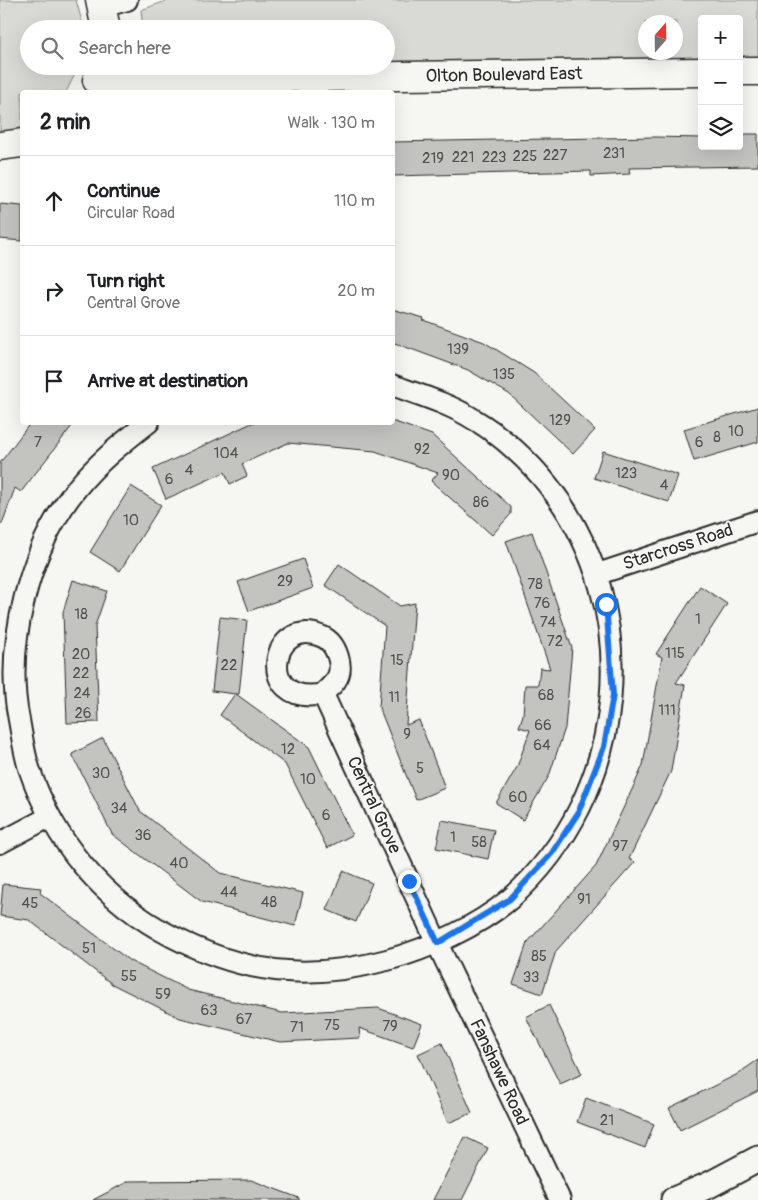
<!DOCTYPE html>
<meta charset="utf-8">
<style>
body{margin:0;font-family:Pangolin,sans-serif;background:#f6f6f6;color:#202124}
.controls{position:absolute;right:15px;top:15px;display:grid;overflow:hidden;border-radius:5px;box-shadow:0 5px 20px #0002}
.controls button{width:45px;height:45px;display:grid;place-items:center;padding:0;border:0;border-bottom:1px solid #e0e0e0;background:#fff;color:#202124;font:25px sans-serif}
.compass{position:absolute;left:638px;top:15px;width:45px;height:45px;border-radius:50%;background:#fff;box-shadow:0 5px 20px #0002;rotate:20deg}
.stop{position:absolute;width:15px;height:15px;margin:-11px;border:4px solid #1a73e8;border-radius:50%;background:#fff}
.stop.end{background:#1a73e8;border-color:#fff;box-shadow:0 1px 5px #0008}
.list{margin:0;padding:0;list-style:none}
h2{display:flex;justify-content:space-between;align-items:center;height:65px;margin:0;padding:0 20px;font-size:21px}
h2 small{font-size:16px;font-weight:400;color:#757577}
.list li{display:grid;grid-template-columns:32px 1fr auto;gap:15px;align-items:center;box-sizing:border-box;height:90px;padding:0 20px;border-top:1px solid #e0e0e0}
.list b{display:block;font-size:19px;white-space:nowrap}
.list p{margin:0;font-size:16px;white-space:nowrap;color:#757577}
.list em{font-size:16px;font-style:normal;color:#757577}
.icon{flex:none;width:28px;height:28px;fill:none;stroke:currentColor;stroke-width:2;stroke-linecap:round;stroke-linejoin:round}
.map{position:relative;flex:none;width:758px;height:1200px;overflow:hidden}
.search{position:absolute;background:#fff;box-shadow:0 5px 20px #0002;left:20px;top:20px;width:375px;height:55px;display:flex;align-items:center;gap:12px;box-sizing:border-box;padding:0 18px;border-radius:28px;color:#757577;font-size:19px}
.panel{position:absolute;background:#fff;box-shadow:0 5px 20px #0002;left:20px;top:90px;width:375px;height:335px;border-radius:5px}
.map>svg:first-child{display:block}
</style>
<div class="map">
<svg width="758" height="1200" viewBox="0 0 758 1200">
<rect width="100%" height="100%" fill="#f6f6f2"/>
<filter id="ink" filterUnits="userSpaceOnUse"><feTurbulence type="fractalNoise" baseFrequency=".02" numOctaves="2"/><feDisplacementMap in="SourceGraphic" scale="10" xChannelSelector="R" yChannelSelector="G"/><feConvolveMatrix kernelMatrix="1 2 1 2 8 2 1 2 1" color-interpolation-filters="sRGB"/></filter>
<g filter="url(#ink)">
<g fill="#d9d9d5" stroke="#828280" fill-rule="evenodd">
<polygon points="0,0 76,0 84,29 29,29 29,66 79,66 66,92 22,92 22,132 0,136"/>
<path d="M 169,0 L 758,0 L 758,58 L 739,58 L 739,19 L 702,19 L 702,59 L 386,65 L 386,29 L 143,29 L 141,10 ZM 646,22 L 676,22 L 676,52 L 646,52 Z"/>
</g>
<g fill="#c3c3c0" stroke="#2b2b2b">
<polygon points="739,134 758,134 758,166 629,168 630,174 591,176 591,171 392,176 392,142 654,137 702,138 702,146 739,146"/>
<polygon points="0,204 22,206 22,241 0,239"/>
<polygon points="392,309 424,318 423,320 484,342 534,373 595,430 573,454 509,394 468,370 392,342"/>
<polygon points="758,407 758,442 694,461 684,429"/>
<polygon points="31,422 75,422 21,492 15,488 2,524 0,523 0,463"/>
<polygon points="254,422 395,422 432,435 511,507 511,514 492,535 431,481 438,473 375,451 288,443 242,464 247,476 230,484 225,472 166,499 153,469"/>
<polygon points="603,451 678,475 669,502 594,478"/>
<polygon points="131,486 161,505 120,571 90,552"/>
<polygon points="532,532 572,648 565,728 549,776 523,820 496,803 517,767 530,730 519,727 523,715 525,685 538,685 540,668 550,669 506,541"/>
<polygon points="303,559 313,588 249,611 238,582"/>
<polygon points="339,564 400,606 415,603 406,725 419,720 445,788 416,800 379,707 385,626 325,585"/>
<polygon points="73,580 107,591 95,626 99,722 67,723 63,612"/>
<polygon points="700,586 727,604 676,683 685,685 671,771 629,859 635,862 556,951 542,994 513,984 527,943 596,866 636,781 643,765 662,657 656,654"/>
<polygon points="220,617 247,620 239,694 236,694 309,747 352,835 327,848 285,764 220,715 235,694 212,691"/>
<polygon points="103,738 140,811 220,873 303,893 295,926 202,902 112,834 72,754"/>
<polygon points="442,820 494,830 488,859 436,848"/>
<polygon points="343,871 372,883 356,922 327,910"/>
<polygon points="3,884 41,888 40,893 130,961 188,990 282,1013 378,1008 422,1024 413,1047 359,1028 360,1038 280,1042 180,1018 112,984 29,920 0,916"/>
<polygon points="549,1005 582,1074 560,1084 526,1017"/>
<polygon points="442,1043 472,1113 448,1123 418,1054"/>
<polygon points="758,1060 758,1091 680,1130 669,1108 736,1075"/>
<polygon points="586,1098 654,1124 645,1148 577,1122"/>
<polygon points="465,1137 488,1148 462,1200 433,1200"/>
<polygon points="251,1180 299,1198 299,1200 93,1200 129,1181"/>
</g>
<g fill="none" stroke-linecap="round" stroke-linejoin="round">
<defs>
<g id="minor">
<polyline points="102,7 127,0"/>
<path d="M 149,422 C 122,443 98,462 77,488 C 29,547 4,646 19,720 C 22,736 24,753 29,768 C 54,842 103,901 173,937 C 245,974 308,981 387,960 C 428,949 477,927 510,899 C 629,794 646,609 548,485 C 529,461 502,436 475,420 C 450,404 420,395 392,385"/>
<polyline points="598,574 758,521"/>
<path d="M 323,694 C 327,689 333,685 336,680 C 345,667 336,643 323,637 C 270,613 254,708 323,694 L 437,943 L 560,1200"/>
<polyline points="0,843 49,817"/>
</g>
<polyline id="tertiary" points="674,1200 709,1185 758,1159"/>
<g id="secondary">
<polyline points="100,0 106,29"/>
<polyline points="739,71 758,71"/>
<polyline points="97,80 702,72"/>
<polyline points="0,146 22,143"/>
</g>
</defs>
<use href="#minor" stroke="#2b2b2b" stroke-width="24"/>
<use href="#tertiary" stroke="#2b2b2b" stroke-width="29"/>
<use href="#secondary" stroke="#2b2b2b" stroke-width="31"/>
<use href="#minor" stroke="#f6f6f2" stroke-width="20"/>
<use href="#tertiary" stroke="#f6f6f2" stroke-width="25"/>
<use href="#secondary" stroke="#f6f6f2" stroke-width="28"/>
</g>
</g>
<g fill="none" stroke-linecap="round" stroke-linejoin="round" filter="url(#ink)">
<polyline stroke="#1a73e8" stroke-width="6" points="409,881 438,943 510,899 552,853 578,813 604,747 613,695 606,604"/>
</g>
<g text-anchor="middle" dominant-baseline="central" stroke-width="4" stroke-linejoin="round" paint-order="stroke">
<g font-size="15" fill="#515150">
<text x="614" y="153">231</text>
<text x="555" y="155">227</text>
<text x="525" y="156">225</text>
<text x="463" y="157">221</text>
<text x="494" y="157">223</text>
<text x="433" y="158">219</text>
<text x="458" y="349">139</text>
<text x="504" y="374">135</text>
<text x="560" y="420">129</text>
<text x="736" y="431">10</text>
<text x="717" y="437">8</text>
<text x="38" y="442">7</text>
<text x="699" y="442">6</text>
<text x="422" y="449">92</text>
<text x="226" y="453">104</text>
<text x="189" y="470">4</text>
<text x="626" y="473">123</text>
<text x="451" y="475">90</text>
<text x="169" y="479">6</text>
<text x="664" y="485">4</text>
<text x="481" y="502">86</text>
<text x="131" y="520">10</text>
<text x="285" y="581">29</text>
<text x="535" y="584">78</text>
<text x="542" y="603">76</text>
<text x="81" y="614">18</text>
<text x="698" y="619">1</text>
<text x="548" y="622">74</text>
<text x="555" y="641">72</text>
<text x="675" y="653">115</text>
<text x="81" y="654">20</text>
<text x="397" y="660">15</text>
<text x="229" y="665">22</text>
<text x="81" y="673">22</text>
<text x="82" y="693">24</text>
<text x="546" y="695">68</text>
<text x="394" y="697">11</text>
<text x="667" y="710">111</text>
<text x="83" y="713">26</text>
<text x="543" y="725">66</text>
<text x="407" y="734">9</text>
<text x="542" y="745">64</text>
<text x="288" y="749">12</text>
<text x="420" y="768">5</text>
<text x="101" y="773">30</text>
<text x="308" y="779">10</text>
<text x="518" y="797">60</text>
<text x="119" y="808">34</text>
<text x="326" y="815">6</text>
<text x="143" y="835">36</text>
<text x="453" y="837">1</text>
<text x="479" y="842">58</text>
<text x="620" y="846">97</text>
<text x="179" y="863">40</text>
<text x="229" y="892">44</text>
<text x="584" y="899">91</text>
<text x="269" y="902">48</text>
<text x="30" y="903">45</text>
<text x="89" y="948">51</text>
<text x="539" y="956">85</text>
<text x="129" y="976">55</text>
<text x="531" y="977">33</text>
<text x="163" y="994">59</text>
<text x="209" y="1010">63</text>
<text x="244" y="1019">67</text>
<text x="332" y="1025">75</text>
<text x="390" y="1026">79</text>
<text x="297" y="1027">71</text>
<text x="607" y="1120">21</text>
</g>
<g font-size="18" fill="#2b2b2b" stroke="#f6f6f2">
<text transform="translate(504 75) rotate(-1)">Olton Boulevard East</text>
<text transform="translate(678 547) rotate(-18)">Starcross Road</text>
<text transform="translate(374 805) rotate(65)">Central Grove</text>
<text transform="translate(499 1072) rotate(65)">Fanshawe Road</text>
</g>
</g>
</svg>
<div class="controls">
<button>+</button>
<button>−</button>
<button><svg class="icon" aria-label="layers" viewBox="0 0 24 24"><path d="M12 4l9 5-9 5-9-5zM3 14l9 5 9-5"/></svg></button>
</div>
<svg class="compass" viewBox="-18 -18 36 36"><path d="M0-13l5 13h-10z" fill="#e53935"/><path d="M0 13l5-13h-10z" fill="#757577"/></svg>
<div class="stop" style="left:606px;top:604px"></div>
<div class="stop end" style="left:409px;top:881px"></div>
<div class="search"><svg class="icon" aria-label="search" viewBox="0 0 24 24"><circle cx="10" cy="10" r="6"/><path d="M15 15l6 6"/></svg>Search here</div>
<section class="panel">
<h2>2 min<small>Walk · 130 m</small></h2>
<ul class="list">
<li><svg class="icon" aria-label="ahead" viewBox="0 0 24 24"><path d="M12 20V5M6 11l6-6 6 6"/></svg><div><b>Continue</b><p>Circular Road</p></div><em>110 m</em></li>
<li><svg class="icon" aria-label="right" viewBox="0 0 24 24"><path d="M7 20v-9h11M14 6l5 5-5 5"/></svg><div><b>Turn right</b><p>Central Grove</p></div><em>20 m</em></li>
<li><svg class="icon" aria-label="arrive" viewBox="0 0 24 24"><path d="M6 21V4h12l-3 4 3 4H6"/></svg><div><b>Arrive at destination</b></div></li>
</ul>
</section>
</div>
